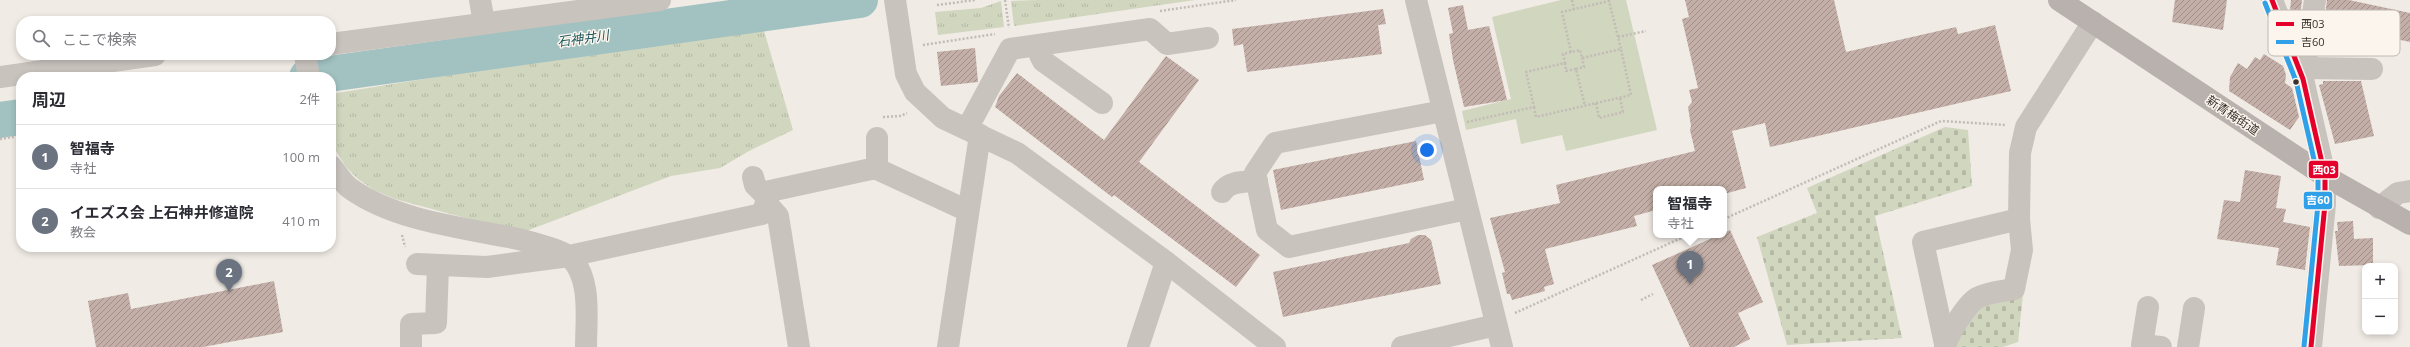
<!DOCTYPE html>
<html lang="ja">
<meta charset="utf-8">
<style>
body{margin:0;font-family:"Open Sans","Noto Sans JP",sans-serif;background:#f7f7f7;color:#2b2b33}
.controls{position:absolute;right:12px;bottom:12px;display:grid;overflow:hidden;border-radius:8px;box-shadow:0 2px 6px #0003}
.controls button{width:36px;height:36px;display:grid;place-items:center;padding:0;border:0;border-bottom:1px solid #e1e1e2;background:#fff;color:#2b2b33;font:20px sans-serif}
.you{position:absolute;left:1427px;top:150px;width:14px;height:14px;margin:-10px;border:3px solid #fff;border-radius:50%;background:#1a73e8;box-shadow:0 0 0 6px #1a73e833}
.badge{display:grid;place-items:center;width:26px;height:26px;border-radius:50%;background:#7a716c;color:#fff;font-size:13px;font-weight:700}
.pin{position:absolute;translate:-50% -33px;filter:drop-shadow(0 1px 2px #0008)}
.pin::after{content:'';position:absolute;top:21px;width:14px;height:12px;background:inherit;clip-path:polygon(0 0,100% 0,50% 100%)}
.popup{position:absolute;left:1653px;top:186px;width:74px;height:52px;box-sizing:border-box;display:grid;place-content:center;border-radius:8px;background:#fff;filter:drop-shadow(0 1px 3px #0005);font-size:13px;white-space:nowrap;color:#7c7c81}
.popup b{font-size:15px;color:#2b2b33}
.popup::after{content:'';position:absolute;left:50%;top:100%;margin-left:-8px;border:8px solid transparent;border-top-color:#fff}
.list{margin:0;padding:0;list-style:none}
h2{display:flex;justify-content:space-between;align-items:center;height:52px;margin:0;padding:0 16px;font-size:17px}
h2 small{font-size:13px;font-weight:400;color:#7c7c81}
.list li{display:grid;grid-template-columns:26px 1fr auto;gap:12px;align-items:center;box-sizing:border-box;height:64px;padding:0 16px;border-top:1px solid #e1e1e2}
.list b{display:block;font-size:15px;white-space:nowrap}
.list p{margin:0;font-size:13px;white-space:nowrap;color:#7c7c81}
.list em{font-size:13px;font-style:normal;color:#7c7c81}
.icon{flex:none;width:22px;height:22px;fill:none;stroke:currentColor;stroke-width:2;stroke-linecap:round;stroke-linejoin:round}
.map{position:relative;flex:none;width:2410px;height:347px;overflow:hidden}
.search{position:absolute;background:#fff;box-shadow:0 2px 6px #0003;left:16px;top:16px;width:320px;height:44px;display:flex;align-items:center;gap:10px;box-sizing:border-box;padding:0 14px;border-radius:16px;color:#7c7c81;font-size:15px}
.panel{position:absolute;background:#fff;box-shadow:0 2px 6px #0003;left:16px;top:72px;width:320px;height:180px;border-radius:16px}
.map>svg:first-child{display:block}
</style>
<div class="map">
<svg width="2410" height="347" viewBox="0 0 2410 347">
<defs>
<pattern id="grass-tufts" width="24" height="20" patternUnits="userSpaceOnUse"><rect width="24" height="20" fill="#d1d6bf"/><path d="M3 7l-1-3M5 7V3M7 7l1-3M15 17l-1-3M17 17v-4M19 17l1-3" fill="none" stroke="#b4b8a4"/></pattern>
<pattern id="cemetery-stones" width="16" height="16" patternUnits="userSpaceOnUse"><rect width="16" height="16" fill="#d1d6bf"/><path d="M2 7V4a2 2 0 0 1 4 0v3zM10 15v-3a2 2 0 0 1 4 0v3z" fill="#b4b8a4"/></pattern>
<pattern id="building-hatch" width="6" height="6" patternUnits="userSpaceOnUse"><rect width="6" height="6" fill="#c3afa7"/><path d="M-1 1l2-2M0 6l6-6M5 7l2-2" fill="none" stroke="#a08f88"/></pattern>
</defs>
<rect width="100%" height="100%" fill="#f0ebe5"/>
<g fill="url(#grass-tufts)">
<polygon points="1037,0 1195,0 1014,26 1011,1"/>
<polygon points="1001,1 1004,27 938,35 935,12 981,8"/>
<polygon points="762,24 793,130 749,151 720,168 671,176 521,233 395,199 374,190 358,179 346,167 331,143 331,94"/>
</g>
<g fill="url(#cemetery-stones)">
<polygon points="1945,127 1968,130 1972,186 1875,216 1902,338 1787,345 1757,237 1817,213 1807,188"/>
<polygon points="2023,294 2018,342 2003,347 1954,347 1980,302"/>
</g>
<polygon fill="#d1d6bf" points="1561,0 1626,0 1657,130 1566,151 1562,135 1521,144 1516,119 1466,130 1462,111 1511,99 1492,17"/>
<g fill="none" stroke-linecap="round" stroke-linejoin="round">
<g stroke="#a1c2c1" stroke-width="36">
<polyline points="307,77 860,0"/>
<polyline points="0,120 21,117"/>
</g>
</g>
<g fill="url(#building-hatch)">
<polygon points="1685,0 1834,0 1846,52 1956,27 1958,34 1995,25 2011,91 1770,147 1765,123 1732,131 1746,188 1724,194 1724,189 1656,189 1656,210 1634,216 1637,226 1545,249 1554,284 1544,287 1545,291 1512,300 1510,294 1507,294 1502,273 1505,272 1490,218 1560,203 1556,185 1695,151 1690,130 1691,126 1688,107 1692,102 1689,90 1698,88 1682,19 1689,17"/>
<polygon points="2175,0 2227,0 2223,30 2172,22"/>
<polygon points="2291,0 2302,0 2299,23 2290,11"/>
<polygon points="2327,0 2349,0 2410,13 2410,42 2368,33 2366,56 2325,56 2326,42 2323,42 2323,33"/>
<polygon points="1463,5 1468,30 1489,26 1507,100 1464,107 1453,60 1449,34 1453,33 1448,8"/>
<polygon points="1383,9 1386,24 1378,25 1382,54 1247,72 1243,44 1234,46 1232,29"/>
<polygon points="975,48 978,82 941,86 937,52"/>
<polygon points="2264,54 2283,66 2286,75 2285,83 2292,88 2299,117 2290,130 2229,91 2230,77 2238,63 2247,69 2255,57 2260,60"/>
<polygon points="1166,56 1199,80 1139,162 1260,255 1236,287 1114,195 1112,197 995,107 999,96 1017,73 1104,140"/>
<polygon points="2323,81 2361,81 2374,136 2335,144 2319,85 2323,84"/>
<polygon points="1416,141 1424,180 1281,210 1273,170"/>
<polygon points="2245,170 2281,176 2276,208 2286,209 2283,222 2310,227 2305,270 2276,265 2279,248 2217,239 2224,200 2240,202"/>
<polygon points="2353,221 2354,239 2373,238 2373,265 2339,266 2335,231 2338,231 2337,222"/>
<polygon points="1730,230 1763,302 1738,313 1750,339 1734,347 1690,347 1652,265 1719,235 1724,235 1724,233"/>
<polygon points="1418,235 1425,235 1431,240 1441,284 1283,317 1273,272 1409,243 1411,239"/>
<polygon points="274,281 283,332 203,347 96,347 88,301 128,293 131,309"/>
</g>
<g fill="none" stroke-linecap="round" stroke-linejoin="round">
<g stroke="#c2bbb6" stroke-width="2.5" stroke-dasharray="2 2" stroke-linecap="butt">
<polyline points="1005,0 1009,28"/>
<polyline points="1572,0 1574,9"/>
<polyline points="937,5 975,0"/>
<polyline points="1160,11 1236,0"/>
<polyline points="923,45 995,34"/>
<polyline points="1571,52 1562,12 1609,1 1618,37"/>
<polyline points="1565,63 1566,71 1576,69 1585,106"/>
<polyline points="1576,69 1584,67 1582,58"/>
<polyline points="1596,103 1599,118 1623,112 1620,98"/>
<polyline points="1534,107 1536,117 1631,95 1621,49"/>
<polyline points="883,117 901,116 907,113"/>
<polyline points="1467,122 1534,107 1526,72 1565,63 1563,54 1580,50 1582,58 1621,49 1618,37 1646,31"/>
<polyline points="0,139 21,136"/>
<polyline points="1724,219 1941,121 2005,125"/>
<polyline points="402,235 405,247"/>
<polyline points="1641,300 1653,294"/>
<polyline points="1515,313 1688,235"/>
</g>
<g stroke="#c9c3be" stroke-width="22">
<polyline points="480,0 484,23"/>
<polyline points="895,0 906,74 915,92 943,118 1017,153 1166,262 1275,347"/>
<polyline points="1416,0 1502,347"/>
<polyline points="2272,0 2303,79 2325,176 2325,204 2311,347"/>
<polyline points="331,44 660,0"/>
<polyline points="1041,46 1040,55 1043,61 1102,103"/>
<polyline points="305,55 309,77"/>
<polyline points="2305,68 2372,69"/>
<polyline points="0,77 155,55"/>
<polyline points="2303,78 2315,0"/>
<polyline points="1443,111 1275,143 1255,173 1267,230 1289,247 1467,209"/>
<polyline points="967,129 1010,49 1150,29 1167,44 1208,38"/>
<polyline points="877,138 877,169"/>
<path d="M 331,166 C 337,173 343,184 351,189 C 396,221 465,228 518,239 C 527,241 564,251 570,257 C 592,278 586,319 586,347"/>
<polyline points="753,177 755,185 768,198"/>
<path d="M 1222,192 C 1229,181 1244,182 1257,181"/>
<polyline points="766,203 778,216 799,347"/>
<polyline points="2379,208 2398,193 2410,191"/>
<polyline points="417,264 487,267 569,256 762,214 770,191 871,169 877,169 968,211"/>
<polyline points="2148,307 2142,345 2161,347"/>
<polyline points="1945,344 1923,242 2019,219"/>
<polyline points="411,347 411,324 436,323 438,266"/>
<polyline points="948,347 980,135"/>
<polyline points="1138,347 1166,262"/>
<polyline points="1402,347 1496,325"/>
<path d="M 1945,347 C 1947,335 1967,304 1977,298 C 1987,292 2003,291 2014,289 L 2022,250 L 2019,219 L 2020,153 L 2026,127 L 2093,22"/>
<polyline points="2188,347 2194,308"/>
</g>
<polyline stroke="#b8b1ad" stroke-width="22" points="2059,0 2325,176 2410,224"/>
<defs>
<polyline id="bus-1" points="2272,0 2303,79 2325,176 2325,204 2311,347"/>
<polyline id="bus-2" points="2265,3 2296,81 2318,177 2318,204 2304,346"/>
</defs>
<use href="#bus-1" stroke="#fbf5ee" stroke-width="8"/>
<use href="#bus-2" stroke="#fbf5ee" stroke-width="8"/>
<use href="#bus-1" stroke="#e4002b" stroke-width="5"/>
<use href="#bus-2" stroke="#30a0e9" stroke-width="5"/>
</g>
<circle fill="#3b302b" stroke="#fbf5ee" stroke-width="1.5" cx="2296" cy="82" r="3.5"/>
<g text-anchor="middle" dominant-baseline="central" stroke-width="3" stroke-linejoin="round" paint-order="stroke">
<g font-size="12" fill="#3b302b" stroke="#fbf5ee">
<text transform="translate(2233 115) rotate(34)">新青梅街道</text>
</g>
<g font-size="13" font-style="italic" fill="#1f5a5e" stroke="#fbf5ee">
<text transform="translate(583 38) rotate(-8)">石神井川</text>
</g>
</g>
<rect x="2268" y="10" width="132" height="46" rx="6" fill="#fbf5ee" stroke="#c1bab4" stroke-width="1"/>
<rect x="2276" y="22" width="18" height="4" fill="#e4002b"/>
<rect x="2276" y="40" width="18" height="4" fill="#30a0e9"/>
<g font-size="11" fill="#3b302b">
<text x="2301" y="28">西03</text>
<text x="2301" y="46">吉60</text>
</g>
<g stroke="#fbf5ee" stroke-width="1.5">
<rect x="2308" y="160" width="31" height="19" rx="4" fill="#e4002b"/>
<rect x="2303" y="191" width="30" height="19" rx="4" fill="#30a0e9"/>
</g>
<g font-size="11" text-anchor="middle" font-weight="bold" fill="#fff">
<text x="2324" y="174">西03</text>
<text x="2318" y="204">吉60</text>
</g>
</svg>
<div class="controls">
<button>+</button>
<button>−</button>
</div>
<div class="you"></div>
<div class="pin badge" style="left:1690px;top:284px;background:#6b7280">1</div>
<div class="popup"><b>智福寺</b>寺社</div>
<div class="pin badge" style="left:229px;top:292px;background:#6b7280">2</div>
<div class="search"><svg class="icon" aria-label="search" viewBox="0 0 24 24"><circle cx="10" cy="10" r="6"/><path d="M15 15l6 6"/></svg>ここで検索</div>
<section class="panel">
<h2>周辺<small>2件</small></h2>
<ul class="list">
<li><span class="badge" style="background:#6b7280">1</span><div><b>智福寺</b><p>寺社</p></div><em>100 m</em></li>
<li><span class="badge" style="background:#6b7280">2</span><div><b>イエズス会 上石神井修道院</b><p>教会</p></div><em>410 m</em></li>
</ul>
</section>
</div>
